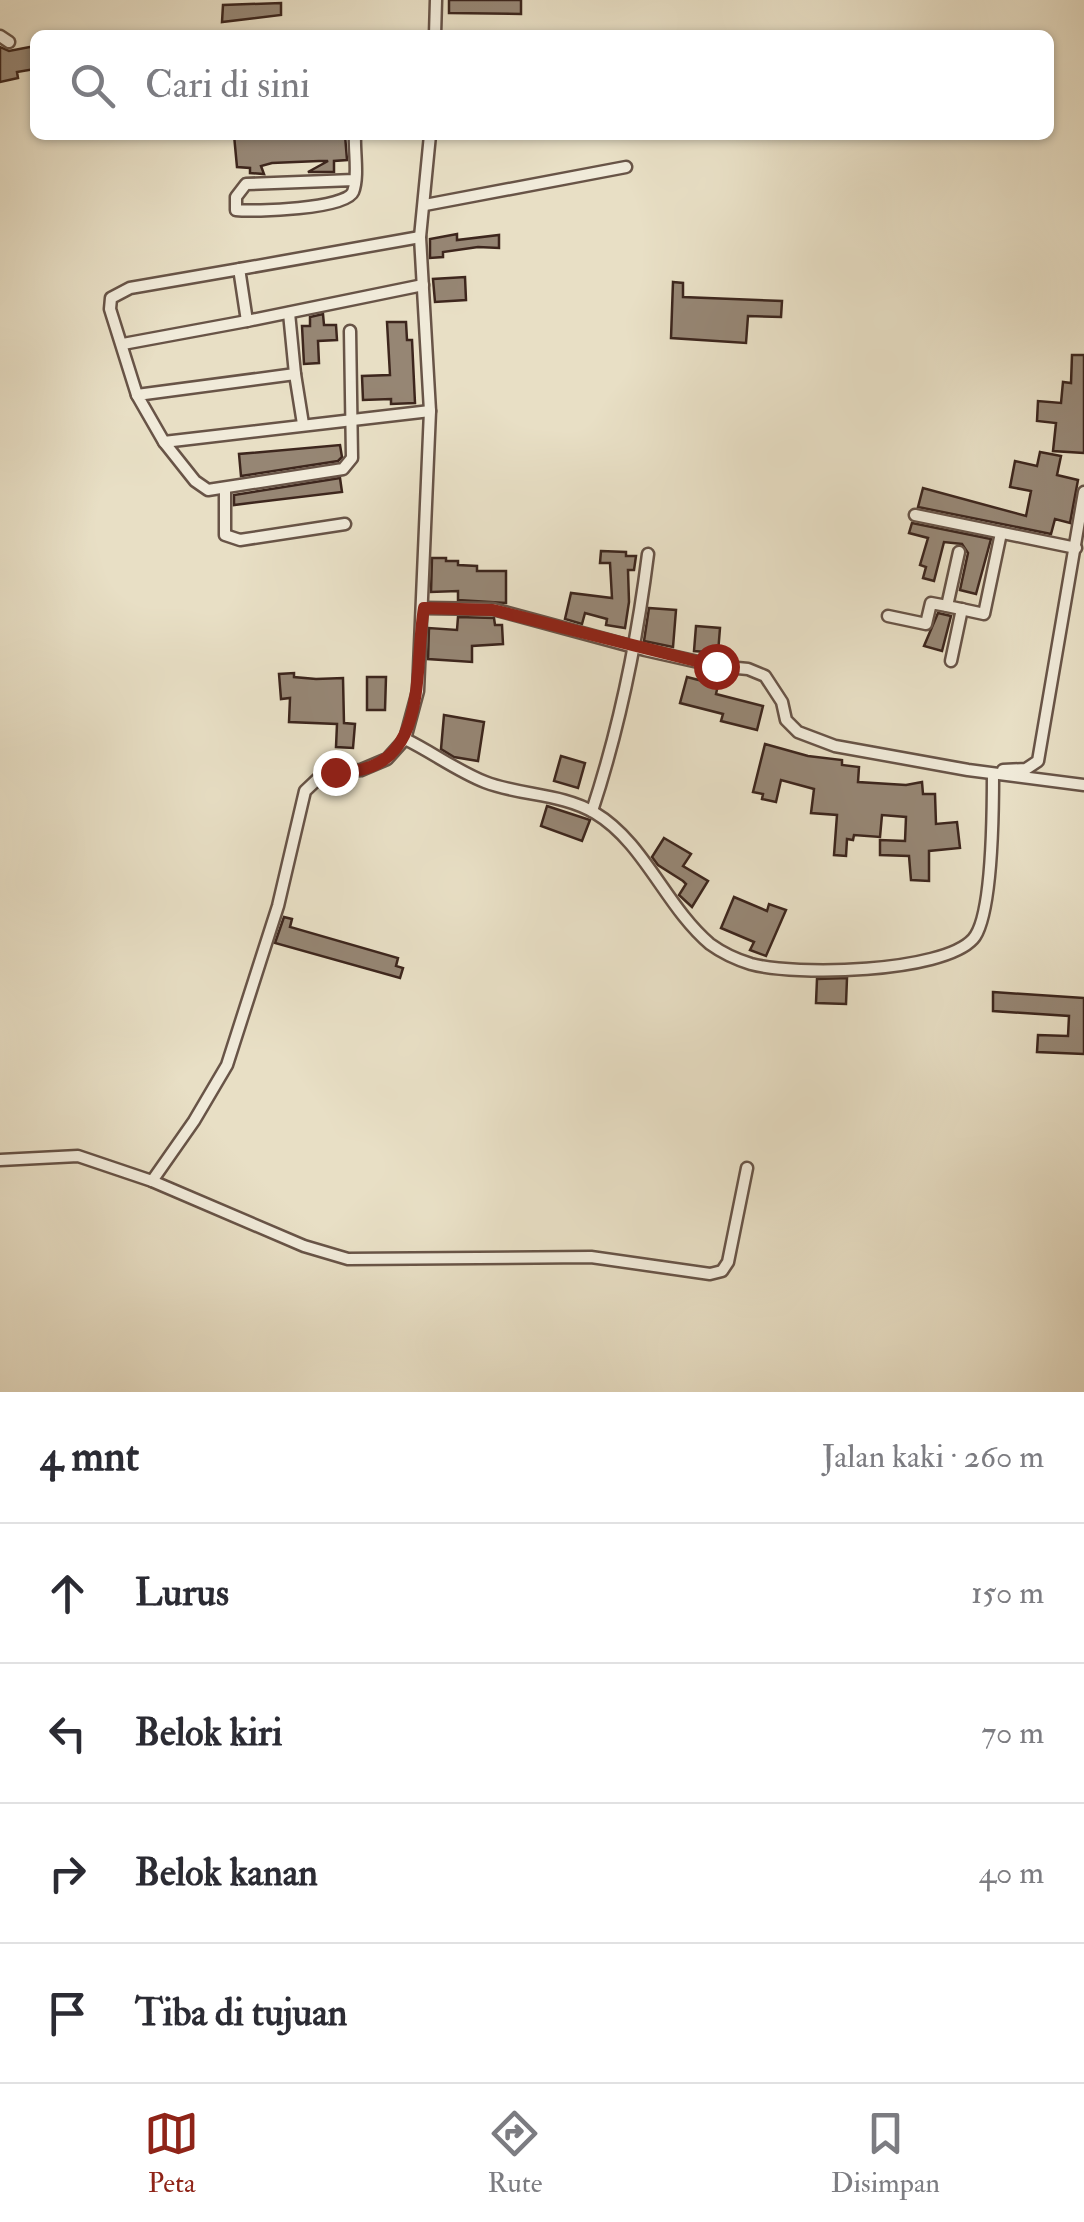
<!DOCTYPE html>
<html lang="id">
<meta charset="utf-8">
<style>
body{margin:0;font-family:"IM FELL Double Pica",serif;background:#f2f2f3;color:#2b2b33}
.stop{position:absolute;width:30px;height:30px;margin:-22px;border:8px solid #8f2418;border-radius:50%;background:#fff}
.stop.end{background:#8f2418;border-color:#fff;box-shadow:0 2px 10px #0008}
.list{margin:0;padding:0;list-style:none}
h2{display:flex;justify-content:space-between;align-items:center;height:130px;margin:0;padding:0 40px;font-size:42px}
h2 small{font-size:32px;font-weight:400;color:#7c7c81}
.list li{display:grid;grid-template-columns:65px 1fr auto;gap:30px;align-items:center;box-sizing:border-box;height:140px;padding:0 40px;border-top:2px solid #e1e1e2}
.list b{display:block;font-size:38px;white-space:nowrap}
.list em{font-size:32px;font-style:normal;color:#7c7c81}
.icon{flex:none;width:55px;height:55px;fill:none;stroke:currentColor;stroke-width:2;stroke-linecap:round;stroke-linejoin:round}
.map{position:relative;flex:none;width:1084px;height:1392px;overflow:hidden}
.search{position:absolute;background:#fff;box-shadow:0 2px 8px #0004;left:30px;right:30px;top:30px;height:110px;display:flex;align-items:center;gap:25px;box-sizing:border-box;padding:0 35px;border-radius:15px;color:#7c7c81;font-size:38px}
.sheet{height:690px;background:#fff}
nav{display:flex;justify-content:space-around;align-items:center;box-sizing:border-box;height:140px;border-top:2px solid #e1e1e2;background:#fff;font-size:28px;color:#7c7c81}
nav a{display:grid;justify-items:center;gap:5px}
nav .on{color:#8f2418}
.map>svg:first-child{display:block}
</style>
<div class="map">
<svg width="1084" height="1392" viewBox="0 0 1084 1392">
<rect width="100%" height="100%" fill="#e8dfc5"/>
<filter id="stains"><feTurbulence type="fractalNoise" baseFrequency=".002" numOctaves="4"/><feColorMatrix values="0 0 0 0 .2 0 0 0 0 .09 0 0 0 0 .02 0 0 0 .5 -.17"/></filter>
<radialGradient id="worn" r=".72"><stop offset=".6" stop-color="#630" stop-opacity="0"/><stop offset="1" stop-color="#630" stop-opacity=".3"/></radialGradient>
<g fill="#968674" stroke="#3d261d" stroke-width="2.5">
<polygon points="449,0 521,0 521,14 449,13"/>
<polygon points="281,3 281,15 222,22 223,5"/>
<polygon points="35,46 35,69 17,72 18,78 0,82 0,47 9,51"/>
<polygon points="234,135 345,135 347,160 334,161 334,172 308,172 328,161 319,161 272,163 261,166 264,174 250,173 250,168 237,167"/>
<polygon points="457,234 457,240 499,235 499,248 478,247 443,252 443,257 430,258 430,239"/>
<polygon points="465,277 466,300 435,302 433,279"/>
<polygon points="673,282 683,283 683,297 782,301 781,317 748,316 746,343 671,338"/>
<polygon points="323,314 324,325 336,325 337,340 318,341 319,363 304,364 302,326 310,326 310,317"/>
<polygon points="387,322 406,322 407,340 412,340 415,403 391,404 391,399 363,400 362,376 390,375"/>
<polygon points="1072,355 1084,355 1084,453 1053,451 1056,423 1037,421 1038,401 1061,403 1063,382 1071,383"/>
<polygon points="340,445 342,457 338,461 241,476 239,454"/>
<polygon points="1040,452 1061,456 1057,475 1078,480 1070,523 1055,519 1051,534 918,507 923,488 1026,516 1031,491 1010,487 1015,461 1037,466"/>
<polygon points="340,478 342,492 234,505 234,495"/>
<polygon points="912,523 991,539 976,594 960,590 968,553 962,544 944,542 934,581 923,578 926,567 920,565 928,538 909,533"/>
<polygon points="601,551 626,552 626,556 636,556 634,570 628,570 629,602 625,628 606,625 607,619 585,613 582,624 565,619 571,593 612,598 610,563 600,563"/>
<polygon points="432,558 446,558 446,561 458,561 458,565 477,566 477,571 506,571 506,603 458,600 458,591 431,592"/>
<polygon points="649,608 676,610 673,647 644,641"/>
<polygon points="938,613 951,616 942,651 924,646"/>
<polygon points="458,617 494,618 495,625 502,625 503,644 472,646 472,662 428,659 429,628 457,630"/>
<polygon points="696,626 720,628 718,653 694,651"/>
<polygon points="294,673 294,677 316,679 343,678 344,723 355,724 353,748 336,747 337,724 289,722 290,698 281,699 279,674"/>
<polygon points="367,677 386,677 385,710 367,710"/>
<polygon points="687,677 718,685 716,694 763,706 757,730 721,721 723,714 680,703"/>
<polygon points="444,715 484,722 478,761 454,757 441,749"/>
<polygon points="765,744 808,756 842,760 842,765 859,767 858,782 906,785 922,782 923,794 935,794 936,824 957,822 960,848 929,851 929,881 911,880 909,856 880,855 880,840 905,841 906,817 882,815 880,837 854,835 853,840 847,839 846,856 834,855 837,815 811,813 814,789 781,780 776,802 762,799 763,794 753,792"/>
<polygon points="561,756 585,763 578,788 554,781"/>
<polygon points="547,806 590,820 582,841 541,826"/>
<polygon points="664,838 691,854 683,866 708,881 692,907 679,895 686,884 683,881 658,865 652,857"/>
<polygon points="734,897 767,911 769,904 786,910 766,956 750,950 754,942 721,928"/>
<polygon points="284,917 292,919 290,927 398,958 396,966 403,968 400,978 275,943"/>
<polygon points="847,978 846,1004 816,1003 817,979"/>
<polygon points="993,992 1084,998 1084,1054 1037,1052 1038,1035 1068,1036 1069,1016 993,1011"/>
</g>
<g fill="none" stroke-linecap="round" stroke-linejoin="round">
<defs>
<g id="minor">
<polyline points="435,35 436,0"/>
<polyline points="0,36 9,42"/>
<path d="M 354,180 L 246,184 L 236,197 L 236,210 C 254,212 346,209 353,192 C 359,177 354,151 355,135"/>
<polyline points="425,205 626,167"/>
<polyline points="420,237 240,269 240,275 247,321 423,285"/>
<polyline points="289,313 295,374 137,395 164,442 430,411"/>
<polyline points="123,344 247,321"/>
<polyline points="295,374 303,424"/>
<polyline points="137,395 110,309 111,298 130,288 240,269"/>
<polyline points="164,442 195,481 208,490 343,469 352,458 350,331"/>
<polyline points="225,488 225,535 240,540 345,524"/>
<polyline points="915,515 1076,548"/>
<polyline points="959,552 947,606 984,614 1001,533"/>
<polyline points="424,608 493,609 645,650 716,666 748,669 765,676 782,702 786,720 798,732 835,746 968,770 1084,785"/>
<polyline points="888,616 926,624 931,603 947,606"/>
<polyline points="951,661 962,609"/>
<path d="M 405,739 C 432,752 457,771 485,782 C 521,796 561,793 595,813 C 644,842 666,907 710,944 C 721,952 738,960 751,964 C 795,976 942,973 973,939 C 993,917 993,806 993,774"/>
<polyline points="1003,770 1026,769 1038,761 1084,492"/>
<path d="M 592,811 C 620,726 637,642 648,554"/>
<polyline points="0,1160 78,1156 152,1181 194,1121 227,1065 278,906 305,791 324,773 361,770 387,759 405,739 418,691 430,411 420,237 430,135"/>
<polyline points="152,1181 304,1246 348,1259 591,1257 710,1274 722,1271 728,1262 747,1168"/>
</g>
</defs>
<use href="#minor" stroke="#685447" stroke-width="15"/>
<use href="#minor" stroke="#f0ead9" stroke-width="10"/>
</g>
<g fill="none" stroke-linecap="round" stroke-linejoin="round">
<path stroke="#8f2418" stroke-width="12" d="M 335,772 C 431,775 413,673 424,608 L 493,610 L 716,666"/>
</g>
<rect width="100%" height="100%" filter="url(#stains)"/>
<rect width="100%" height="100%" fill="url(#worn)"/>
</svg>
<div class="stop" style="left:716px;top:666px"></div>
<div class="stop end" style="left:335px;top:772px"></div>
<div class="search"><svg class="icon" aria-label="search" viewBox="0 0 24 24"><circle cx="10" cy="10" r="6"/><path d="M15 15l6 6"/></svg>Cari di sini</div>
</div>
<section class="sheet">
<h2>4 mnt<small>Jalan kaki · 260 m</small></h2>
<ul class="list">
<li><svg class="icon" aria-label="ahead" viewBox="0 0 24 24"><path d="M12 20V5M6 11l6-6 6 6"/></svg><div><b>Lurus</b></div><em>150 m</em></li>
<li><svg class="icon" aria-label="left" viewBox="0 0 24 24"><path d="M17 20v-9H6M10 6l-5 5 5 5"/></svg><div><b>Belok kiri</b></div><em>70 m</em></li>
<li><svg class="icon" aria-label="right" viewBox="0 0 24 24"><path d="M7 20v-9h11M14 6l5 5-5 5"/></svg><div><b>Belok kanan</b></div><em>40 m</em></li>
<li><svg class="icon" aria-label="arrive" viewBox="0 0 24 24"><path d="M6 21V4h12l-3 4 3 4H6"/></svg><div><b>Tiba di tujuan</b></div></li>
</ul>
</section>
<nav>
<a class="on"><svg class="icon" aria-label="map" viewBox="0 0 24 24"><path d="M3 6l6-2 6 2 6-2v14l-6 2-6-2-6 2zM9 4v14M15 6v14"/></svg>Peta</a>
<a><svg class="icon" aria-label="directions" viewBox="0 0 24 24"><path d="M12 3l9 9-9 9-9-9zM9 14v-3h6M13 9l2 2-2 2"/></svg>Rute</a>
<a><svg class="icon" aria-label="saved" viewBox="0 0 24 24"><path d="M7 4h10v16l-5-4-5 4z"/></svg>Disimpan</a>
</nav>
